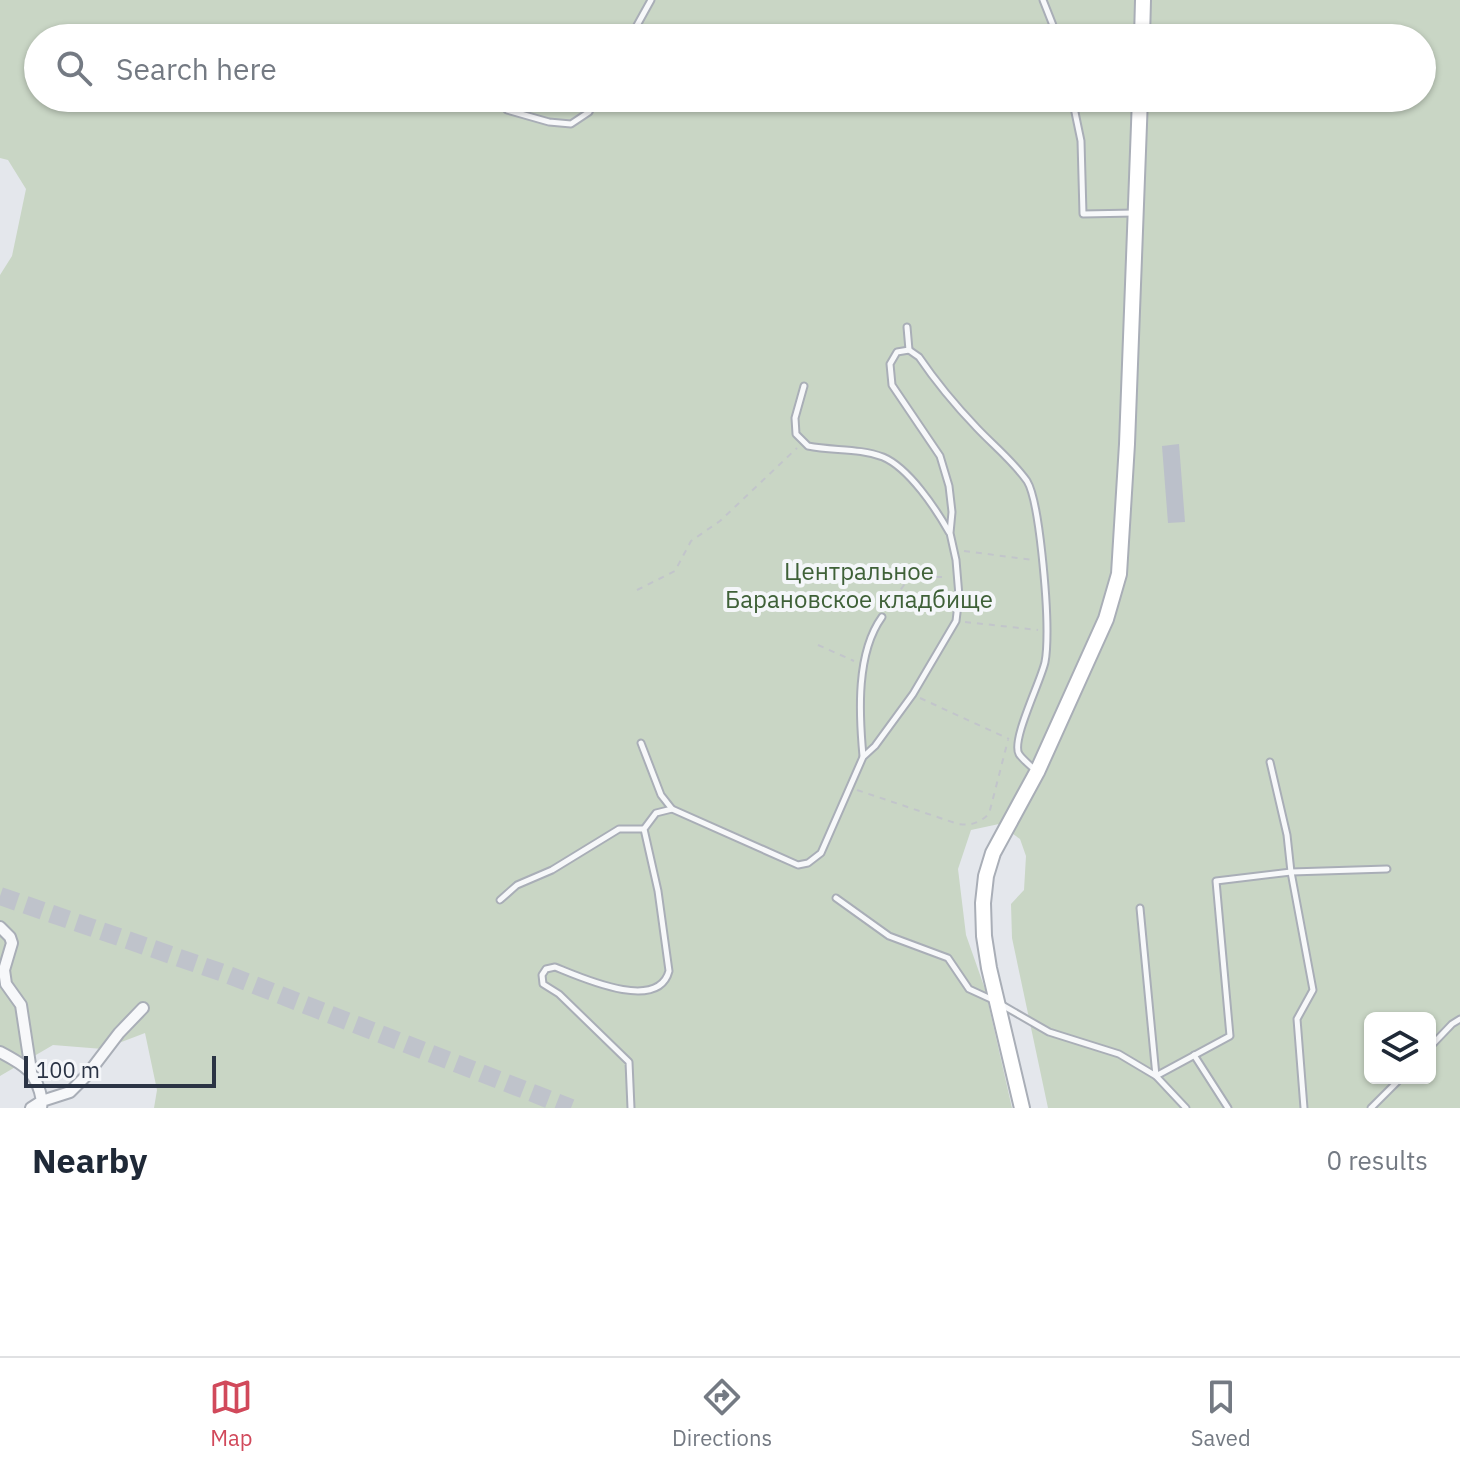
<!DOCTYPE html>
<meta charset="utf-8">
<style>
body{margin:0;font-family:"IBM Plex Sans",sans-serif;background:#f6f6f7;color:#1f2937}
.controls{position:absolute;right:24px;bottom:24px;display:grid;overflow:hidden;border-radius:12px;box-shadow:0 2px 6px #0004}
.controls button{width:72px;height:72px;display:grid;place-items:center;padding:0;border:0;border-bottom:2px solid #e0e1e3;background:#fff;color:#1f2937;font:40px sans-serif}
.scale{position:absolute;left:24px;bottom:20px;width:192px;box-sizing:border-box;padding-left:8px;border:4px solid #2b3445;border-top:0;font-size:22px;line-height:28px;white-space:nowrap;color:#2b3445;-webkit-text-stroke:6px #f4f6f9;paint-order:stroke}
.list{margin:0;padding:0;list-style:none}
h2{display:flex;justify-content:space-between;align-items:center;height:104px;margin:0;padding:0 32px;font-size:34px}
h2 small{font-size:26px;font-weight:400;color:#747a83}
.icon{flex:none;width:44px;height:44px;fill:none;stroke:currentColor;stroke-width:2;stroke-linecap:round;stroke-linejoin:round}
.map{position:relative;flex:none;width:1460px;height:1108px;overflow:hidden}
.search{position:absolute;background:#fff;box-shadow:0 2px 6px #0004;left:24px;right:24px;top:24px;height:88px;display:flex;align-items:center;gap:20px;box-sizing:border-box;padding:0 28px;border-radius:44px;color:#747a83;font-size:30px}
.sheet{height:248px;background:#fff}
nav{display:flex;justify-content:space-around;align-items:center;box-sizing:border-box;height:112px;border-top:2px solid #e0e1e3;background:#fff;font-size:22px;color:#747a83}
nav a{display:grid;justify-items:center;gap:4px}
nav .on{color:#d1495b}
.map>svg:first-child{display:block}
</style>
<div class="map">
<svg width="1460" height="1108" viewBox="0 0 1460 1108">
<rect width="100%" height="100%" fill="#e4e7ec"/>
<path fill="#c9d6c5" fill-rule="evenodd" d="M 0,0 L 1460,0 L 1460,1108 L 1048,1108 L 1012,938 L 1011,904 L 1024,890 L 1026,856 L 1020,839 L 999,824 L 971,830 L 958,869 L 966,935 L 985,989 L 1012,1108 L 154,1108 L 157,1090 L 145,1033 L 103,1049 L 53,1045 L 0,1076 L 0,275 L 12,256 L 26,189 L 8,160 L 0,158 ZM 38,38 L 1422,38 L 1422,98 L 38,98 ZM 1370,1018 L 1430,1018 L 1430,1078 L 1370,1078 Z"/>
<polygon fill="#bbc0ca" points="1179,444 1185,522 1168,523 1162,446"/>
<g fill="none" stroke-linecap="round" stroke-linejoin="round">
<polyline stroke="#bfc3cb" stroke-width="18" stroke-dasharray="18 9" stroke-linecap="butt" points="0,896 226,974 571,1108"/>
<defs>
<g id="lane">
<polyline points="1043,0 1058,38"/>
<polyline points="630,38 651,0"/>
<polyline points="1072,98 1081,141 1083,214 1135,213"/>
<polyline points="507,110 549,122 571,124 589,112 596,98"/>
<polyline points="907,327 909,350"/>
<path d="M 804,386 L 795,418 L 796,434 L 808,446 C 833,451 859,448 883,457 C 909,468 936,509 949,532"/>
<polyline points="641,743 661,795 672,809"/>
<path d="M 863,756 C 859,713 856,653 882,617"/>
<polyline points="1270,762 1287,835 1291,872 1313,990 1297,1019 1304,1108"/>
<polyline points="836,898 889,936 948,958 969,989 993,1000"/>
<polyline points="500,900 517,885 552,870 619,829 643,829"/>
<polyline points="1140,908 1156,1076 1230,1036 1216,881 1291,872 1387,869"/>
<polyline points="1002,1005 1049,1032 1119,1054 1156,1076 1186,1108"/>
<polyline points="1430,1047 1452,1024 1460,1019"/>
<polyline points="1194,1055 1228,1108"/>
<path d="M 631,1108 L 629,1062 L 559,994 L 543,984 L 542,975 L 546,969 L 555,967 C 580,977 658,1013 669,971 L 658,891 L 644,829 L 656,813 L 672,809 L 798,865 L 808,863 L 821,853 L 863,757 L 875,746 L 913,694 L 956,621 L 959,596 L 956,560 L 950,533 L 952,512 L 949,486 L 940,456 L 892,385 L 890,364 L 897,352 L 909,350 L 919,357 C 936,382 956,406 977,428 C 993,445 1013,461 1027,481 C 1040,502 1047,603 1047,631 C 1047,641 1047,652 1045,662 C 1041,681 1011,740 1019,754 C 1023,760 1031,766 1036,771"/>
<polyline points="1371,1108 1401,1078"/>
</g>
<g id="street">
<polyline points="0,927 10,937 12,943 4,970 6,984 21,1005 31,1071"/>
<path d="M 0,1052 C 25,1065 37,1072 42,1101 L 31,1108"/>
<polyline points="41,1108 42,1101 70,1092 87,1075 119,1033 143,1008"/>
</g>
<g id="secondary">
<polyline points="1142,38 1143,0"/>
<polyline points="1022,1108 989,968 984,936 983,903 986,876 993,853 1037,772 1106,619 1119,574 1127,444 1140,98"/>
</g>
</defs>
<use href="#lane" stroke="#a9aeb7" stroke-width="9"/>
<use href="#street" stroke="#a9aeb7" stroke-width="14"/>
<use href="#secondary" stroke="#a9aeb7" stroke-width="18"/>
<g stroke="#c2c5cb" stroke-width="2" stroke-dasharray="6 6" stroke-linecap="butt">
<polyline points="964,551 1033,560"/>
<polyline points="828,577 946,577"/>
<polyline points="637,590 675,571 691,541 720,521 797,448"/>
<polyline points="887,609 909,578"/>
<polyline points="965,622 1038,630"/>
<polyline points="818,645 854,661"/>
<polyline points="920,698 1009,739"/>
<path d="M 857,790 L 958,824 C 971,826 979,823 989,814 L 1008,740"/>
</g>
<use href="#lane" stroke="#f7f8fa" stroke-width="5"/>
<use href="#street" stroke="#f7f8fa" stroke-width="10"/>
<use href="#secondary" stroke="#fff" stroke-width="14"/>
</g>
<g text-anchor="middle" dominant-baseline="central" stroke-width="8" stroke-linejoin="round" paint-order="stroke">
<g font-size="24" fill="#3f6138" stroke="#f4f6f9">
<text x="859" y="571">Центральное<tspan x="859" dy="28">Барановское кладбище</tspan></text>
</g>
</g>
</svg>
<div class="controls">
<button><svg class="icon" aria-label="layers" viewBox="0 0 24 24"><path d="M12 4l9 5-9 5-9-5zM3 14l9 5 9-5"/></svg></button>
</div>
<div class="scale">100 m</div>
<div class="search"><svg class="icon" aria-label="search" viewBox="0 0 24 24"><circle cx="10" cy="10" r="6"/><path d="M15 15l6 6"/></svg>Search here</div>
</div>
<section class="sheet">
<h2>Nearby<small>0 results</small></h2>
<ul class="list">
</ul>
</section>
<nav>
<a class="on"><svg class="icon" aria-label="map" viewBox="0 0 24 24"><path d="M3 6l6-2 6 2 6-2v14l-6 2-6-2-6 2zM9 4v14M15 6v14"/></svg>Map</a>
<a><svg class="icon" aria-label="directions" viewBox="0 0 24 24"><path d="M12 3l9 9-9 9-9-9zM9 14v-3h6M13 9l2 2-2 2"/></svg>Directions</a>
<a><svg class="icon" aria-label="saved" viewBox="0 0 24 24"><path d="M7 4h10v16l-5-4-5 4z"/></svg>Saved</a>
</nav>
